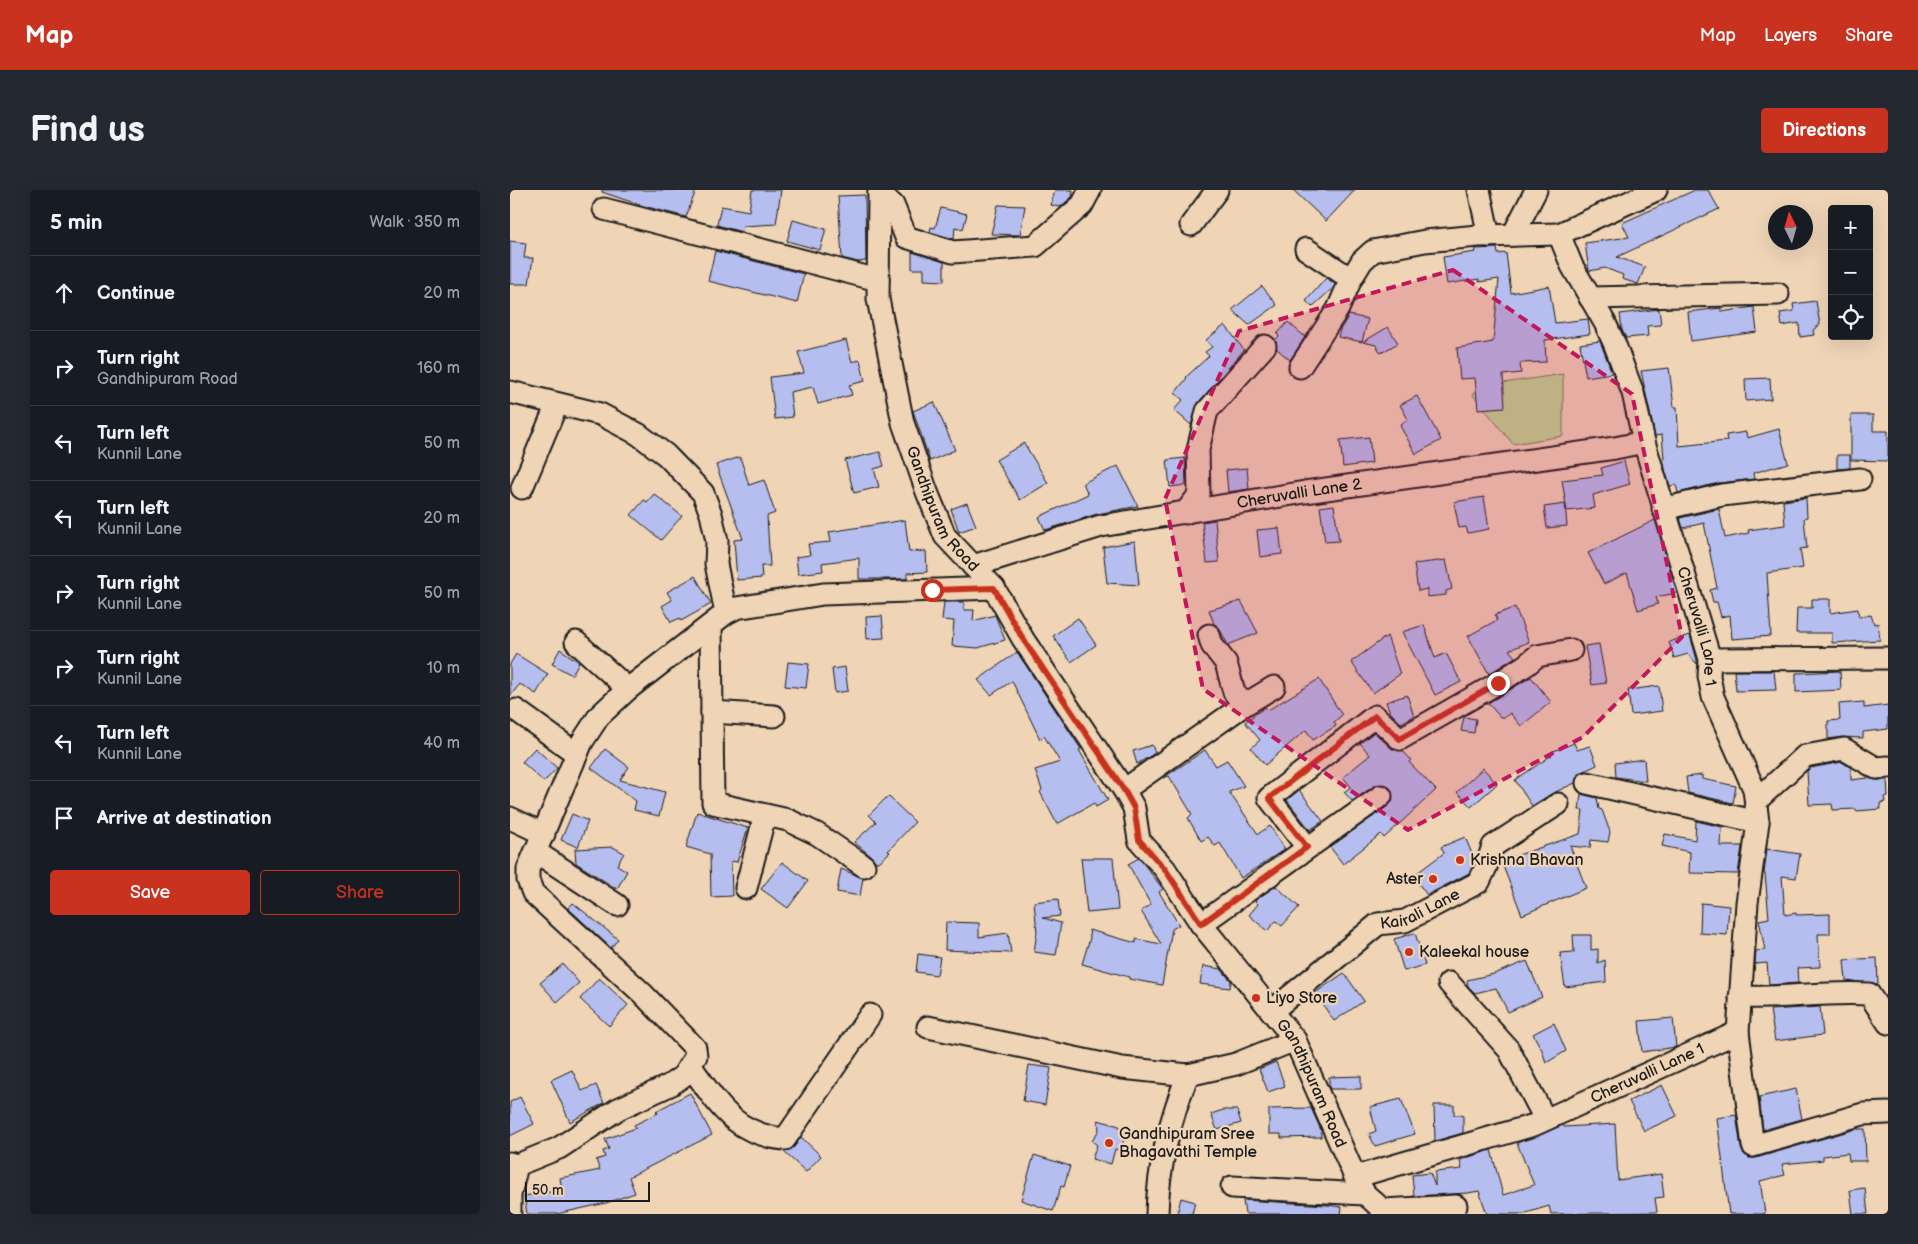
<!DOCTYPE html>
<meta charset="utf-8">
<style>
body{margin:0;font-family:"Balsamiq Sans",sans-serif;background:#242831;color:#f1f3f6}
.controls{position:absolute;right:15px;top:15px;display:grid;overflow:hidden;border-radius:5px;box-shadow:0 5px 20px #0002}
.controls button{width:45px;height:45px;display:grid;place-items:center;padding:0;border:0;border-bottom:1px solid #363941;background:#171b24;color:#f1f3f6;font:25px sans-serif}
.compass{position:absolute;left:1258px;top:15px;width:45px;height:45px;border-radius:50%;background:#171b24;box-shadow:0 5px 20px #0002;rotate:355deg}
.scale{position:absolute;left:15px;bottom:12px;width:125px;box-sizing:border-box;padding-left:5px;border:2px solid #1c1c1c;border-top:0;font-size:14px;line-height:18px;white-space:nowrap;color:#1c1c1c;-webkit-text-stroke:4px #efd4b6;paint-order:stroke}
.stop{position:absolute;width:15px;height:15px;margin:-11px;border:4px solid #c8321e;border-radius:50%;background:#fff}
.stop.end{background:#c8321e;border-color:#fff;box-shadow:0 1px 5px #0008}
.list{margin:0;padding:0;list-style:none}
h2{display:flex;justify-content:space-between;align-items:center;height:65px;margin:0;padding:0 20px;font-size:21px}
h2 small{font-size:16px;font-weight:400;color:#9ea1a6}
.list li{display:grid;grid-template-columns:32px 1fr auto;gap:15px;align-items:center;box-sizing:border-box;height:75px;padding:0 20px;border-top:1px solid #363941}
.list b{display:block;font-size:19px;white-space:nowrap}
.list p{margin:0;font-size:16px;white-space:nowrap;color:#9ea1a6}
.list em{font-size:16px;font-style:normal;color:#9ea1a6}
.actions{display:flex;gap:10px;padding:15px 20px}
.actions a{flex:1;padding:11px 0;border:1px solid #c8321e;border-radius:5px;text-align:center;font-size:18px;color:#c8321e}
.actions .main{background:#c8321e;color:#fff}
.icon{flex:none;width:28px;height:28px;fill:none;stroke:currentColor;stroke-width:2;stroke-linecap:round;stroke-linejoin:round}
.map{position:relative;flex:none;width:1378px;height:1024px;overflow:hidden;border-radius:5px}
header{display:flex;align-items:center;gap:30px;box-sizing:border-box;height:70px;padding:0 25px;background:#c8321e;color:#fff}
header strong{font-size:24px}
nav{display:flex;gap:28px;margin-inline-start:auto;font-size:18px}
.intro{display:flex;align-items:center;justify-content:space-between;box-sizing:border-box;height:120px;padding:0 30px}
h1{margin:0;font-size:35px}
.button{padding:12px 22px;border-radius:5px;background:#c8321e;color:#fff;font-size:18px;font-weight:700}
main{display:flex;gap:30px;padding:0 30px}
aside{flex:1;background:#171b24;border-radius:5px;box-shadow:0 5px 20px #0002}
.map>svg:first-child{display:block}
</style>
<header>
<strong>Map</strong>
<nav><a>Map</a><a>Layers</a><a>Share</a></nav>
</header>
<div class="intro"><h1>Find us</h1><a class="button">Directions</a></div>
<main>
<aside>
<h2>5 min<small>Walk · 350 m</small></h2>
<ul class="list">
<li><svg class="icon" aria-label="ahead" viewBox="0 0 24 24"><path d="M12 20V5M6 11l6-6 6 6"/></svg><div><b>Continue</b></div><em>20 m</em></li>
<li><svg class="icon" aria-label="right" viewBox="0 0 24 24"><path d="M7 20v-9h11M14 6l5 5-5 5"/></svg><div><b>Turn right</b><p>Gandhipuram Road</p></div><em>160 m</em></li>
<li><svg class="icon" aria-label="left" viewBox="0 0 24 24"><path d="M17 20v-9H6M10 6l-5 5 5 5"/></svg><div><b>Turn left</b><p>Kunnil Lane</p></div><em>50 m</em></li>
<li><svg class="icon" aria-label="left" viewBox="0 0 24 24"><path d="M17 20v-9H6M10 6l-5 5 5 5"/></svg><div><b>Turn left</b><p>Kunnil Lane</p></div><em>20 m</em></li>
<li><svg class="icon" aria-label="right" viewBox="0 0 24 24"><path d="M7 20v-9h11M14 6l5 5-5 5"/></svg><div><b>Turn right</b><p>Kunnil Lane</p></div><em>50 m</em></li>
<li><svg class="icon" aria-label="right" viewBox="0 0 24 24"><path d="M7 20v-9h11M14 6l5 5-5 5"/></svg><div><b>Turn right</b><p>Kunnil Lane</p></div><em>10 m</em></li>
<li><svg class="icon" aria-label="left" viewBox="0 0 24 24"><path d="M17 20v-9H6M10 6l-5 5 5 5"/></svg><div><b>Turn left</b><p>Kunnil Lane</p></div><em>40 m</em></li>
<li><svg class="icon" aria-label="arrive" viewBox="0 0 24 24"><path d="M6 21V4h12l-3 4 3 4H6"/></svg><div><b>Arrive at destination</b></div></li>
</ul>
<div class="actions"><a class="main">Save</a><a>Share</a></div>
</aside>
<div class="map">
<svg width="1378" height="1024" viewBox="0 0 1378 1024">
<rect width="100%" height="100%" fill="#efd4b6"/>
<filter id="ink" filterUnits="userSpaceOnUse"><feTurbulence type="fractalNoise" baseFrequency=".02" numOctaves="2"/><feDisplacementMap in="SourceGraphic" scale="10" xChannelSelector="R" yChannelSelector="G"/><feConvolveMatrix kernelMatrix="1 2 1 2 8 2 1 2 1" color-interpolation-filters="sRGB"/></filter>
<g filter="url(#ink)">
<polygon fill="#bed88e" stroke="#6d7a55" points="1053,184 1053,246 1003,254 963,205 967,197"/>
<g fill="#b6beef" stroke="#1c1c1c">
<polygon points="92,0 186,0 176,27 130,15 92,2"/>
<polygon points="242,0 271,0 266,34 233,36 232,42 207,35 211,16 239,21"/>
<polygon points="545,0 563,0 562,7 550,17 541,15"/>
<polygon points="783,0 845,0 816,31"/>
<polygon points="1185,0 1198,0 1209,19 1107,67 1135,77 1128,94 1112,89 1113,85 1095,78 1079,81 1075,53 1119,47 1112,33"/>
<polygon points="355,5 356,71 348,72 332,68 328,6"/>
<polygon points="488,15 515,16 510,45 481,44"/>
<polygon points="431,18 457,24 453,39 445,37 444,49 420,42 421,37 425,38"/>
<polygon points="283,30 316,39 310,60 277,51"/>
<polygon points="0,51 16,53 14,68 23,68 19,94 0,94"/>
<polygon points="987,58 988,64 996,63 1001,103 1039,96 1045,133 1078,129 1080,144 1035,150 1036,172 1010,173 1011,183 993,185 995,217 968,219 965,188 950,189 947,158 983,152 989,89 969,92 969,89 937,94 933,67 966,62 965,59"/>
<polygon points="205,61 294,84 287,113 198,91"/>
<polygon points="402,62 434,72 434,91 414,90 414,79 402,79"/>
<polygon points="816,88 825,94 823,98 802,117 796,111"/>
<polygon points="752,96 767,115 739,135 722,120"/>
<polygon points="1306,111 1310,135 1303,140 1304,145 1290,147 1289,133 1272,136 1270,123 1284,121 1283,114"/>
<polygon points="1244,117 1247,142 1181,151 1178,122 1211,118 1211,122"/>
<polygon points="1149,119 1151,135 1137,136 1138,146 1116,148 1112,140 1110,124"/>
<polygon points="839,125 858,129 852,152 828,147 830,140"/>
<polygon points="778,132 795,147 780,170 767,159 765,150 769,146 767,144"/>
<polygon points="715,135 734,160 688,213 681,235 664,220 673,210 665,203 677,188 676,187 699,166 695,162 702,157 696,150"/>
<polygon points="878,137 888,153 871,163 866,155 853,152"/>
<polygon points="336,150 342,172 350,170 355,191 339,195 342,205 308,214 303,197 280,202 283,227 265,229 260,187 294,183 288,162"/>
<polygon points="1090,151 1102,183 1076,187 1070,154"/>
<polygon points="1159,178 1164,217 1167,217 1169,256 1217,251 1216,245 1236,242 1237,248 1269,239 1278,273 1243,283 1244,289 1209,293 1168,303 1166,295 1160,296 1155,280 1152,245 1145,246 1131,181"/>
<polygon points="1260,188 1261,209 1236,211 1235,189"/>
<polygon points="907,206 931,250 906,264 890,236 898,229 890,215"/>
<polygon points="424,212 445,260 420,271 403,221"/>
<polygon points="1341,225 1363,225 1363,241 1378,241 1378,271 1341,270"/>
<polygon points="859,247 862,273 833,277 830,250"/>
<polygon points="514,253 538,293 510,310 486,270"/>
<polygon points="370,262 374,276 364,279 369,297 344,303 335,270"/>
<polygon points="1327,265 1340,265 1340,278 1327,279"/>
<polygon points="230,267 239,295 254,290 265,323 257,326 260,376 251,376 252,388 227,390 224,350 233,349 206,275"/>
<polygon points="675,268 676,295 660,297 657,270"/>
<polygon points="1114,271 1120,294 1083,305 1085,318 1057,321 1052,290 1093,285 1091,278"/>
<polygon points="608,276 628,316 587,324 535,340 529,327 578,304 573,293"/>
<polygon points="737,278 739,299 718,302 716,280"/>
<polygon points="144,304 172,326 151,350 121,325 134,310 137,312"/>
<polygon points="974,307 979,339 958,343 956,337 949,338 944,312"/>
<polygon points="1296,308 1297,327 1294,328 1297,358 1290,359 1293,378 1257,383 1261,446 1222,449 1220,425 1211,427 1207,412 1203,412 1200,400 1207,398 1194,333 1173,338 1170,328 1209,319 1215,348 1239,343 1238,340 1275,335 1273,311"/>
<polygon points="457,313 466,336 449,342 441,319"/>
<polygon points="1055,314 1057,336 1037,338 1034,317"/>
<polygon points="824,315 829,351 815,352 810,317"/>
<polygon points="395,330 399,362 416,361 417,382 397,383 397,389 349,389 349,368 312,373 313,381 288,384 286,367 300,365 298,354 321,352 319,342"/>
<polygon points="705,330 709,372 697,373 692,332"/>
<polygon points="1145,330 1167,403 1146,407 1148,414 1128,420 1117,383 1094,394 1078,363"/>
<polygon points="769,338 772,364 750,367 747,340"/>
<polygon points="625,351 629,395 597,393 593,357"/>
<polygon points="936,370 942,399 936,401 936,405 917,407 917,399 908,401 904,374"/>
<polygon points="185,386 201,414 171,431 170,428 161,432 152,416 162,410 157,402"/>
<polygon points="1302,409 1320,409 1320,423 1348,419 1349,427 1361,425 1364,434 1368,433 1370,450 1322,453 1322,443 1286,443 1287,418 1302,418"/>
<polygon points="731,411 748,443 718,455 708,436 704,434 699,420"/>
<polygon points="434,412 454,412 454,420 464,420 463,431 485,425 495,450 468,458 442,456 444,431 432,430"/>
<polygon points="1005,417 1019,452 999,460 1005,467 979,484 958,446 987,430 985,425"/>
<polygon points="372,426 374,448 357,449 356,427"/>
<polygon points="568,428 586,455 561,472 543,446"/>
<polygon points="914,435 925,468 936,463 951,492 925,505 892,442"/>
<polygon points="1180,445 1187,470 1187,474 1178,464 1164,468 1159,452"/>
<polygon points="877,446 890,484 863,503 841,472"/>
<polygon points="1089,454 1096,493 1082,495 1075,456"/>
<polygon points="50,459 69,472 62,485 42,474"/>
<polygon points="507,462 571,559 569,560 598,610 586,617 584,613 547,634 530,602 532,600 525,580 550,572 534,546 530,549 502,491 481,505 468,490"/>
<polygon points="6,464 38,484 26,504 10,494 0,506 0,474"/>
<polygon points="278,472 299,474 296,498 275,496"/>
<polygon points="335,477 338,501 325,503 322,479"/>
<polygon points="1224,481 1264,481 1266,500 1226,501"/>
<polygon points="1330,481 1331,500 1286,502 1286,483"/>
<polygon points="1021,487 1041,512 1011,536 1000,523 995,527 990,527 978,513"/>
<polygon points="809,489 832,525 824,532 826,536 803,550 796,540 755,575 741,558 750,550 735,532 755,517 758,520"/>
<polygon points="1149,496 1152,521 1121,525 1118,500"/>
<polygon points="897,505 904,526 891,533 880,522 876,512"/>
<polygon points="1354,512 1354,518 1378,515 1378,539 1353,542 1353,548 1332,547 1318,549 1318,531 1330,530 1329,514"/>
<polygon points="954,527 966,529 964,543 951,541"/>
<polygon points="864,542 882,559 893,561 901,570 899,572 926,600 874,648 871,644 833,674 820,657 878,616 883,611 881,599 876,594 864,596 842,611 834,602 841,597 833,587 860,565 850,553"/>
<polygon points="1064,553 1067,560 1080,556 1087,575 1068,584 1065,593 1041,604 1022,616 1005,590 1042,565 1041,562"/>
<polygon points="642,555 645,563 627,574 623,561"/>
<polygon points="25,558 47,578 34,592 12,572"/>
<polygon points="95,559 119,577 110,590 155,602 149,626 124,620 126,611 81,578"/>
<polygon points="695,560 706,576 717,570 734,596 719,602 748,644 760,636 775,659 731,688 710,653 705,656 698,647 691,651 678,628 682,624 659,586 653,588"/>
<polygon points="1134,569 1136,591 1106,587 1105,573"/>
<polygon points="1332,572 1341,578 1341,590 1358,588 1366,590 1377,590 1378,606 1374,607 1375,612 1370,613 1371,619 1346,621 1346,619 1323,620 1322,614 1299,615 1297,581 1301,578"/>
<polygon points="973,578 987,594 961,617 947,602"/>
<polygon points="1192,585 1192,589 1226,596 1223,613 1178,603 1176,587"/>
<polygon points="789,600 813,631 800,640 777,610"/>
<polygon points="1071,604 1087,608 1089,619 1092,620 1100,642 1098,652 1081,650 1080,658 1060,656 1076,698 1012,725 991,671 1070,644 1073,620 1069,620"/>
<polygon points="378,606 405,632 378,661 380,662 369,672 366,672 361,666 344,652 366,632 359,625"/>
<polygon points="187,622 238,638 227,672 221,671 222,706 201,707 200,664 176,657"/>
<polygon points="62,624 78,631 68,657 51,650"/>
<polygon points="1186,631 1212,637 1211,656 1232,656 1228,684 1179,683 1180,662 1152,656 1155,644 1185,650"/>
<polygon points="955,647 965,671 959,683 917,705 903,686 934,663 931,657"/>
<polygon points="103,657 114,663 107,675 117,681 107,699 66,673 65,659"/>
<polygon points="1257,659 1290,664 1286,688 1272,686 1275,725 1286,723 1286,725 1320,724 1320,744 1308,744 1310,777 1287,778 1288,793 1259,795 1257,773 1245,774 1246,761 1255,760 1249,730 1259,728 1255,684 1254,684"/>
<polygon points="571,668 603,668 608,720 577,723"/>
<polygon points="629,668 653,699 649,702 669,735 662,739 652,795 619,789 619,787 572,774 580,748 579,740 626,753 626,749 651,754 631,721 641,715 618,674"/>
<polygon points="272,672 298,691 278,718 251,699"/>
<polygon points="331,679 353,688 350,706 327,702"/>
<polygon points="766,696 789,717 772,736 766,731 757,741 739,725 748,714 745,711 747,709"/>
<polygon points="548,709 550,726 533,728 551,733 546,765 524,762 527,742 524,712"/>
<polygon points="63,713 108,749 101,758 58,718"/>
<polygon points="1191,713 1219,716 1217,745 1190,743"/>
<polygon points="436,732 469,733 469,747 498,743 501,763 435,760"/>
<polygon points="905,743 915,775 894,781 884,749"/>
<polygon points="1063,745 1081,745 1081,760 1088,759 1088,773 1095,770 1096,792 1055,797 1050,763 1064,762"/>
<polygon points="408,764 430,767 427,785 406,782"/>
<polygon points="1367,768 1368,794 1336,791 1334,770"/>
<polygon points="1017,771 1032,807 998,822 986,798 965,803 958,796 957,790 984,784"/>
<polygon points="53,774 69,793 47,812 30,793"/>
<polygon points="693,776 711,779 721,791 720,798 690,794"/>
<polygon points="834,783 854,811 824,831 805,803"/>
<polygon points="89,788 118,815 99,836 70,809"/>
<polygon points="1310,817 1313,845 1265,851 1260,820"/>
<polygon points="1163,828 1166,857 1132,862 1129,831"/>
<polygon points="1044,833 1056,861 1036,873 1032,860 1023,844"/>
<polygon points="766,872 775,896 758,902 749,879"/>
<polygon points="519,875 541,878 535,915 513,911"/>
<polygon points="62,880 72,901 86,895 94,913 60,932 41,890"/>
<polygon points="851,886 851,899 820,899 819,897 819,887"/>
<polygon points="1152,895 1167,926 1134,941 1119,911"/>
<polygon points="1286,899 1292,929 1253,940 1249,907"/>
<polygon points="180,903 202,945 119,987 125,1003 96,1013 47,1024 17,1024 14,1006 52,1000 50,988 90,980 86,970 95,967 93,961 99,959 95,949 126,938 124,935 148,923 146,921"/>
<polygon points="10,907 24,934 0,946 0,912"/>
<polygon points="891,909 905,944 865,956 859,944 866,941 860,917"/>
<polygon points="924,915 944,915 944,925 953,925 953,943 925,951"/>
<polygon points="801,918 811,940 811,947 771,948 771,944 759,944 759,919"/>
<polygon points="713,920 727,920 731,933 707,940 701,924"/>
<polygon points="1226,925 1231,958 1239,968 1246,968 1346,939 1355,939 1356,971 1339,971 1338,963 1313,966 1313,970 1272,974 1275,985 1250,991 1255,1024 1219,1024 1207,928"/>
<polygon points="588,930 609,936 615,944 611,961 605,959 601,974 582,969 587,955 582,951 589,940"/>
<polygon points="1105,934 1108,990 1151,984 1154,1007 1145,1008 1147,1022 1041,1024 1039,1016 1013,1024 977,1024 969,1001 958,1003 904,1006 902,985 920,983 925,996 925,982 952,979 950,970 981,960 993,1005 1024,995 1007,953 1053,935 1054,937"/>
<polygon points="291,947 311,966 296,982 274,962 285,956"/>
<polygon points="524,965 560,976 554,997 551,996 543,1021 511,1010"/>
<polygon points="1355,998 1358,1024 1343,1024 1340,1000"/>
<polygon points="671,1008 685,1012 682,1024 667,1024"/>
<polygon points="733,1010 817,1015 832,1017 831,1024 735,1024"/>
</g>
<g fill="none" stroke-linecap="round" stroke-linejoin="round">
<defs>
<g id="minor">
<path id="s1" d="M 369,0 L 368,109 L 393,233 L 417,302 L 435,346 L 484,398 L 513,449 L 614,600 L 624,618 L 629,650 L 655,679 L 691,734 L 785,850 L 845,987 L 855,1004 L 873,1020 L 874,1024"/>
<polyline points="969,0 979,46"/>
<polyline points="369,3 383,15 396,47 443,62 525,56 572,15 580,0"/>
<polyline points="94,19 368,90"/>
<polyline points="681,35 707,0"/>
<polyline points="1003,45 1026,0"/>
<polyline points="796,59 841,89"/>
<polyline points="1080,108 1268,104"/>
<polyline points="790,177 828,119 841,89 852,71 863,61 915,51 968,46 1049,44"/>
<polyline points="0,202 90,224 128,244 156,265 193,303 201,324 207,351 206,374 216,423"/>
<polyline points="1134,252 1123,203 1105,155 1095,133 1062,76 1049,44 1146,0"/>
<polyline points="12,298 47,214"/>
<polyline points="1153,319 1212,305 1350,289"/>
<polyline points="675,323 689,305 688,260 697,221 755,156"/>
<path id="s2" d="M 463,376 L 591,336 L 795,302 L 1105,258 L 1134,252 L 1200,469 L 1199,486 L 1203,507 L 1244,599 L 1248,632"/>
<polyline points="201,435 203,613 278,630 307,644 354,676"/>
<polyline points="699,445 702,455 716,473 724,502 734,515"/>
<polyline points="66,452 118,499"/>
<polyline points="1200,469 1378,468"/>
<polyline points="6,520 67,564"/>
<polyline points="202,522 264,526"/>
<polyline points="614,600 734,515 764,497"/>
<polyline points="1246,611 1295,566 1334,559 1366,578 1378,577"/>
<polyline points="0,628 34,644"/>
<polyline points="797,657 759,608 865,526 890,549 988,493 1016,475 1027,466 1061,460"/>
<polyline points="26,662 107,715"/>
<polyline points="236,698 255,625"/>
<polyline points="691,734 871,606"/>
<polyline points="939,793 999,860 1035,929"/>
<path d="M 1230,807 C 1274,809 1316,801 1359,804 L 1378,833"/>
<path id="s3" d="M 762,821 L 868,734 L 895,731 L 969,692 L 976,677 L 983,656 L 1048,614"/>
<polyline points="418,837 612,878 678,885 726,874 785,850"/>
<polyline points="1228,842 1243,956 1353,924 1378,923"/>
<path d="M 180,875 C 208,914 223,944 275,949 L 360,825"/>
<polyline points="0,973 7,975 49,958 108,919 160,895 173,886 186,866 185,858 133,804 23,703 18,690 18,679 72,552 89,526 118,499 216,423 226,418 313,404 484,398"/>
<path id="s4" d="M 845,987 L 1024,935 L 1228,842 L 1237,713 L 1248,632 L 1077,593"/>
<polyline points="722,997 855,1004"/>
<polyline points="873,1020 946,1016"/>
<polyline points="0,1024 0,1005 7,975"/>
<path d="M 647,1024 C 648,978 660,928 678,885"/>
</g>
</defs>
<use href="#minor" stroke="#1c1c1c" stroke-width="25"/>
<use href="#minor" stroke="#efd4b6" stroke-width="21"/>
</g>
</g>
<g fill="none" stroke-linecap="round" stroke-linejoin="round" filter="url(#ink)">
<polyline stroke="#c8321e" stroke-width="6" points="422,400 484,398 513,449 614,600 624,618 629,650 655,679 691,734 797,657 759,608 865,526 890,549 988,493"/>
</g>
<path fill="#c2185b" fill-opacity="0.2" stroke="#c2185b" stroke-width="4" stroke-dasharray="10 6" stroke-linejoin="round" d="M 943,80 L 1122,204 L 1172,447 L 1073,547 L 898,640 L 693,499 L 655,309 L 729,141 Z"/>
<g fill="#c8321e" stroke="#efd4b6" stroke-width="2">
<circle cx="950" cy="670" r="5"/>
<circle cx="923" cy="689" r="5"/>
<circle cx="899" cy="762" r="5"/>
<circle cx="746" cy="808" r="5"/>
<circle cx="599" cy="953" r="5"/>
</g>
<g text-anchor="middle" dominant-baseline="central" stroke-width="4.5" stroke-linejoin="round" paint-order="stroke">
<g font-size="16" fill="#1c1c1c" stroke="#efd4b6">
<text stroke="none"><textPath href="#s2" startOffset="335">Cheruvalli Lane 2</textPath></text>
<text stroke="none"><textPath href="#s1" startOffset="331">Gandhipuram Road</textPath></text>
<text stroke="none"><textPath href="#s2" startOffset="876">Cheruvalli Lane 1</textPath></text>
<text stroke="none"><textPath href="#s3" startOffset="182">Kairali Lane</textPath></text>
<text stroke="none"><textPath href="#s4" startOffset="311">Cheruvalli Lane 1</textPath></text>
<text stroke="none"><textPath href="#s1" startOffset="1021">Gandhipuram Road</textPath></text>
</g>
<g font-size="16" fill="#1c1c1c" stroke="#efd4b6" text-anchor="start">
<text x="960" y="670">Krishna Bhavan</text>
<text x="913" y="689" text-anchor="end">Aster</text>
<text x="909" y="762">Kaleekal house</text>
<text x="756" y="808">Liyo Store</text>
<text x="609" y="944">Gandhipuram Sree<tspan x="609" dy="18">Bhagavathi Temple</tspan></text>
</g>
</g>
</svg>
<div class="controls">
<button>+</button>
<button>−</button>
<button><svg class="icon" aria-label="locate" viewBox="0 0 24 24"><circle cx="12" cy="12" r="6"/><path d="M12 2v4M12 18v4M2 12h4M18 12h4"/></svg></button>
</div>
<svg class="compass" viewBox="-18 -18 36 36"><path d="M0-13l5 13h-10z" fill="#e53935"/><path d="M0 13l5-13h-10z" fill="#9ea1a6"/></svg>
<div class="scale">50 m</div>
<div class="stop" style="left:422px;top:400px"></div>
<div class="stop end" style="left:988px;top:493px"></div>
</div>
</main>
